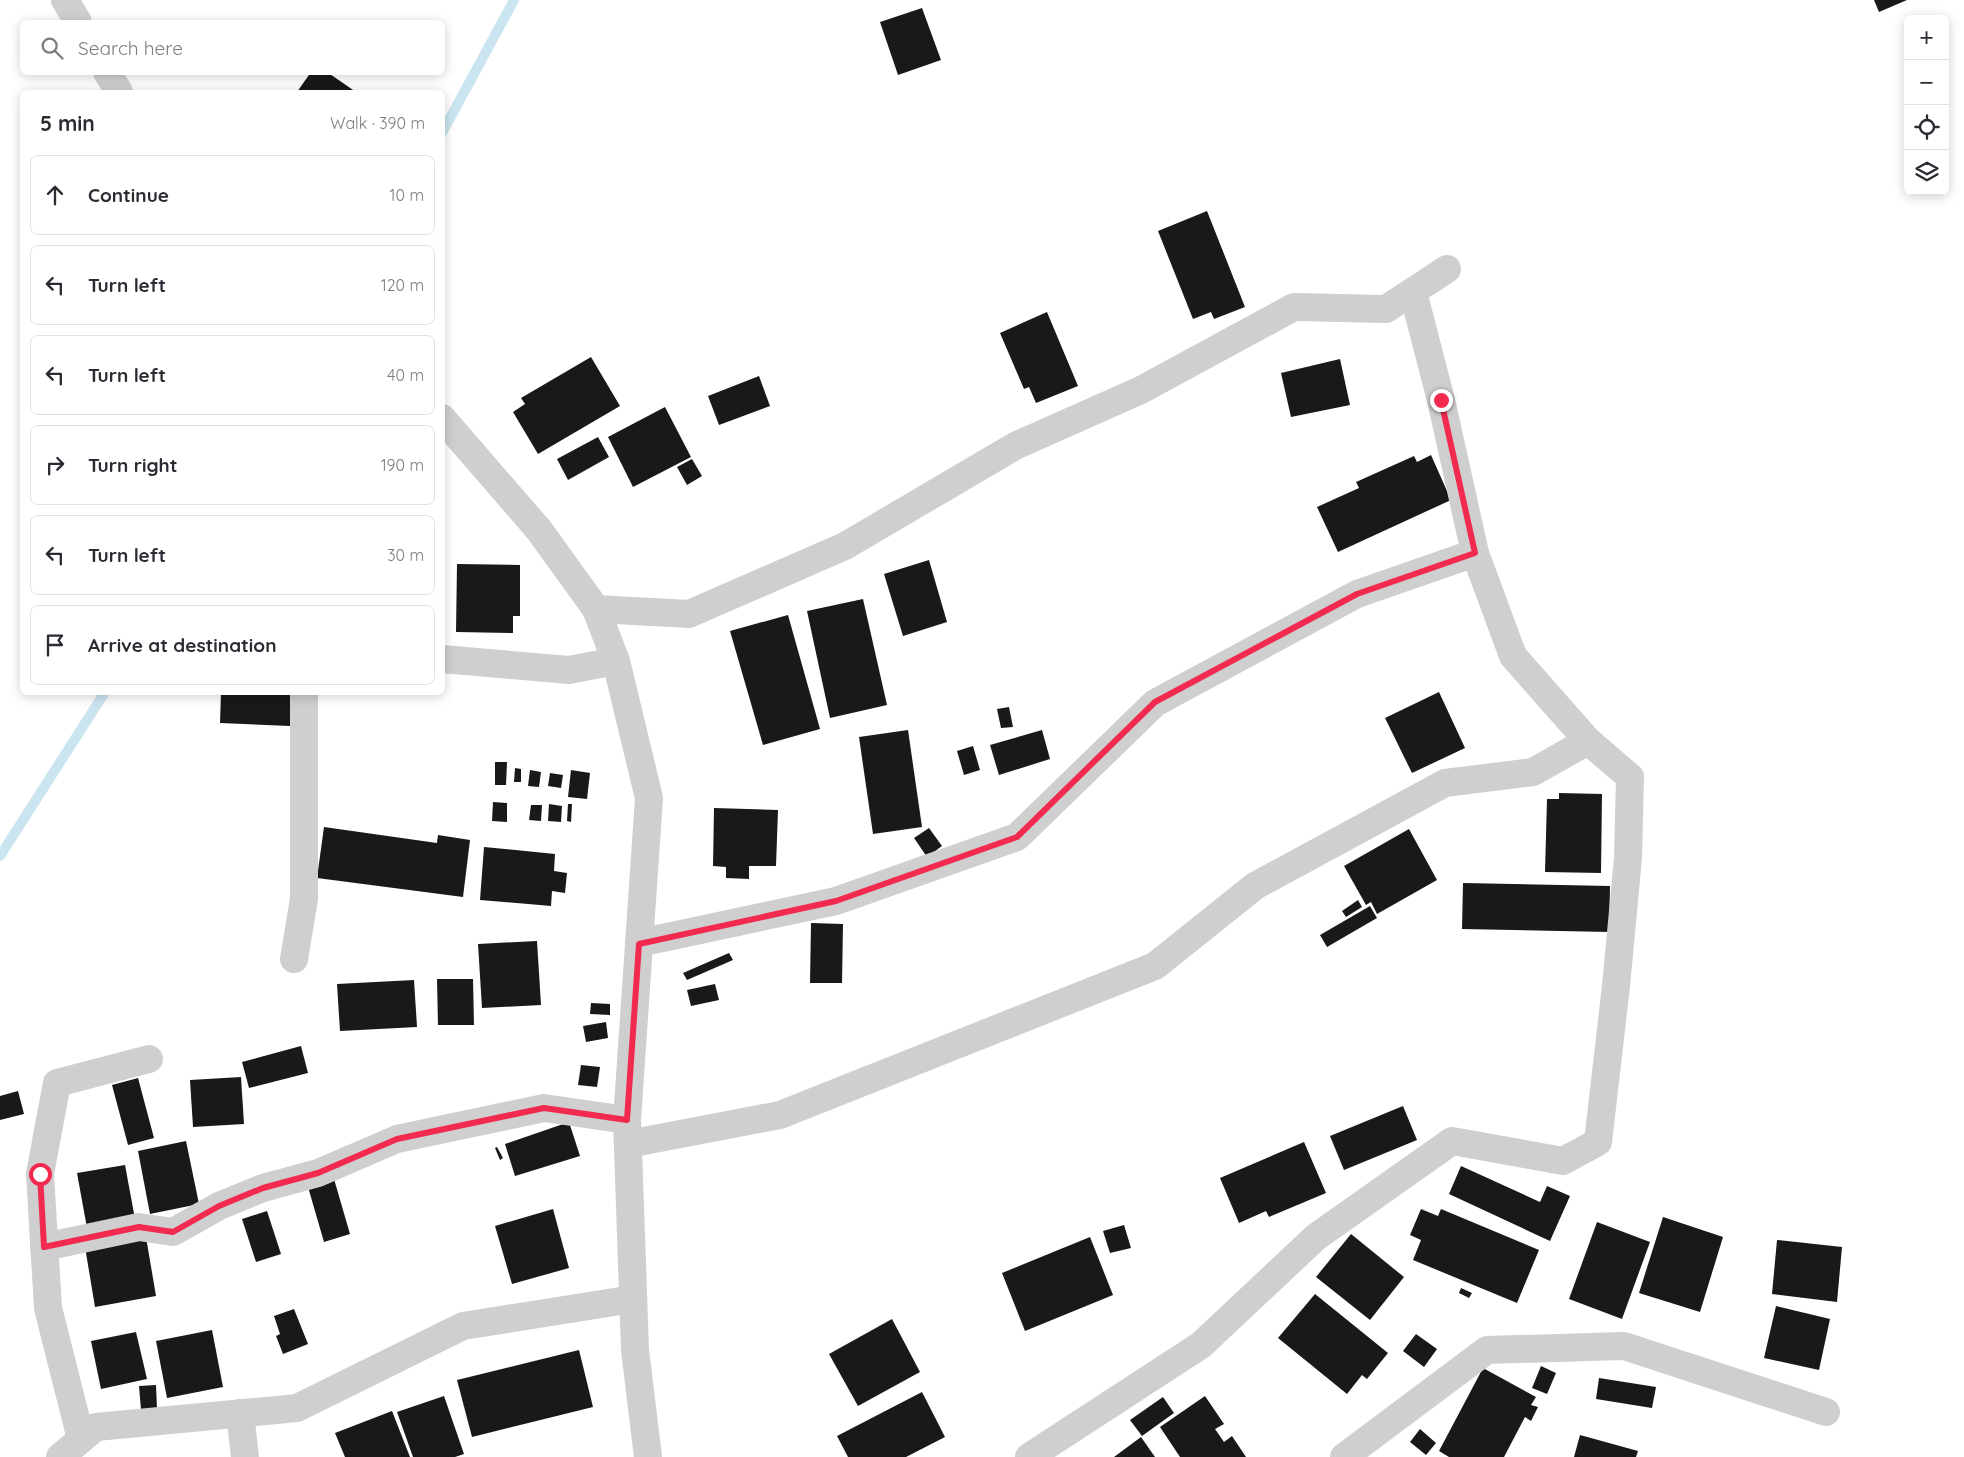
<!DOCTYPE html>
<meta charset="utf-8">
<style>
body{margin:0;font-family:Quicksand,sans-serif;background:#f2f2f3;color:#2b2b33}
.controls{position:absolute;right:15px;top:15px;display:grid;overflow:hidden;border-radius:8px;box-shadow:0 2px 12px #0003}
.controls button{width:45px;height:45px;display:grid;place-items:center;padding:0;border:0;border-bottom:1px solid #e1e1e2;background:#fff;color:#2b2b33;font:25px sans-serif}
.stop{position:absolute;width:15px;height:15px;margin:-11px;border:4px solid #f32a4f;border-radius:50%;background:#fff}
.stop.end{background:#f32a4f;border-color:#fff;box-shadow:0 1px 5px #0008}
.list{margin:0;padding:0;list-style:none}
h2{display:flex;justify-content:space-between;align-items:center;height:65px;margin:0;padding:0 20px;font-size:21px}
h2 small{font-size:16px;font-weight:400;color:#7c7c81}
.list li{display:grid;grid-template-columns:32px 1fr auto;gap:15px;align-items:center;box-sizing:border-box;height:80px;margin:0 10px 10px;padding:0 10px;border:1px solid #e1e1e2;border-radius:8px}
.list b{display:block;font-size:19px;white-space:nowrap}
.list em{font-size:16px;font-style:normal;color:#7c7c81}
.icon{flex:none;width:28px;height:28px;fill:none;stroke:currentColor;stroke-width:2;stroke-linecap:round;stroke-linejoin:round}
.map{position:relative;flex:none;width:1964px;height:1457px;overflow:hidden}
.search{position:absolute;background:#fff;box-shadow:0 2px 12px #0003;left:20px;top:20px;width:425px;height:55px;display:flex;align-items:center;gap:12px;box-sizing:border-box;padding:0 18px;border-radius:8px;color:#7c7c81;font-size:19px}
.panel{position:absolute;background:#fff;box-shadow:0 2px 12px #0003;left:20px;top:90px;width:425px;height:605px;border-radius:8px}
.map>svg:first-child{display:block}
</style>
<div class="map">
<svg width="1964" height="1457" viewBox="0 0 1964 1457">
<rect width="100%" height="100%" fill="#fff"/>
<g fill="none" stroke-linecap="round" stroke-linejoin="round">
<g stroke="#cbe5f0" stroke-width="10">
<polyline points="442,133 514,0"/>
<polyline points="0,856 105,692"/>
</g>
</g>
<g fill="#191919">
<polygon points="1874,0 1907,0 1879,12"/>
<polygon points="922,8 941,60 898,75 880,22"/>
<polygon points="311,72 327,72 356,92 297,92"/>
<polygon points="1207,211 1245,307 1214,319 1211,312 1193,319 1158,231"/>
<polygon points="1047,312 1078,386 1036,403 1029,387 1024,389 1000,333"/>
<polygon points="591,357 620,406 538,454 513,412 525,404 521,398"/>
<polygon points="1340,359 1350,405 1291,417 1281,373"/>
<polygon points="759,376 770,406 719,425 708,396"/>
<polygon points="665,407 691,457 633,487 608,437"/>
<polygon points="598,437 609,457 568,480 557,459"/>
<polygon points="1431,455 1451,500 1338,552 1317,507 1359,488 1356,482 1414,456 1417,462"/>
<polygon points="692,459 702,476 687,485 677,467"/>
<polygon points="929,560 947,622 903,636 884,574"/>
<polygon points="457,564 520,565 520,616 513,616 513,633 456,632"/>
<polygon points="863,599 887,705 830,718 807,611"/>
<polygon points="788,615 820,729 763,745 730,631"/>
<polygon points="221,692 291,692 290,726 220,723"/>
<polygon points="1439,692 1465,748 1412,773 1385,718"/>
<polygon points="1009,707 1013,727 1001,728 997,709"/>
<polygon points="908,730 922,827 873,834 859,737"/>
<polygon points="1042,730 1050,759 999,775 990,745"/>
<polygon points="973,746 980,770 964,775 957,751"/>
<polygon points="495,762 507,762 506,785 495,785"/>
<polygon points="515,768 521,769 521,782 514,782"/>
<polygon points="530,770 541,772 539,787 528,786"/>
<polygon points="571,770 590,773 587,799 568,797"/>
<polygon points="550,773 563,775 561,788 548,786"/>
<polygon points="1559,793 1602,794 1601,873 1545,872 1547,799 1559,799"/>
<polygon points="493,802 507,803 507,822 492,821"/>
<polygon points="549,804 562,806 561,822 548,821"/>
<polygon points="568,804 572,804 571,822 567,821"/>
<polygon points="531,805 542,805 541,821 529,820"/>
<polygon points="714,808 778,810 776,866 749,866 749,879 726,878 726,867 713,866"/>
<polygon points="324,827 437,843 438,835 470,840 463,897 317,878"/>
<polygon points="929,828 942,846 927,857 914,838"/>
<polygon points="1409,829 1437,880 1377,914 1371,902 1366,905 1344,866"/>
<polygon points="484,847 555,854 554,871 567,873 565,893 552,891 551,906 480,900"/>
<polygon points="1463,883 1610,886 1609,932 1462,929"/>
<polygon points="1358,900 1362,907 1346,917 1342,911"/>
<polygon points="1370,906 1377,918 1327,947 1320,935"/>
<polygon points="811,923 843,924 842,983 810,983"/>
<polygon points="537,941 541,1005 482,1008 478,944"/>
<polygon points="729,953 733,960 687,980 683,973"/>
<polygon points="437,979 473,979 474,1025 438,1025"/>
<polygon points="414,980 417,1027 340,1031 337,984"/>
<polygon points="715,984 719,1000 691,1006 687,990"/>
<polygon points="591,1003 610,1004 610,1015 590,1014"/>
<polygon points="606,1022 608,1038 586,1042 583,1026"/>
<polygon points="301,1046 308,1073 249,1088 242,1062"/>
<polygon points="581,1065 600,1067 597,1087 578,1085"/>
<polygon points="241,1077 244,1124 193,1127 190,1080"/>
<polygon points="138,1078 154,1138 128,1145 112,1085"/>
<polygon points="18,1091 24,1114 0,1120 0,1096"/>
<polygon points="1403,1106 1417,1140 1344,1170 1330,1136"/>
<polygon points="569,1122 580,1156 515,1176 505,1144"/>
<polygon points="186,1141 199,1204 150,1214 138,1151"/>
<polygon points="1304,1142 1326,1193 1269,1217 1266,1211 1239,1223 1220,1178"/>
<polygon points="497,1147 503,1158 500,1160 495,1148"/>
<polygon points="125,1165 135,1219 87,1228 77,1173"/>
<polygon points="1461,1166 1540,1202 1547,1186 1570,1196 1550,1241 1449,1194"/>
<polygon points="334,1179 350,1234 324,1242 308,1187"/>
<polygon points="553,1209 569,1268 512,1284 495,1226"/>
<polygon points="1421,1209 1438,1216 1441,1209 1539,1250 1517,1303 1413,1260 1421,1240 1410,1235"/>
<polygon points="267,1211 281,1254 256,1262 242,1219"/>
<polygon points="1663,1217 1723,1237 1700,1312 1639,1293"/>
<polygon points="1597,1222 1650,1242 1622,1319 1569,1299"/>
<polygon points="1124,1225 1131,1248 1110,1253 1103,1231"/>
<polygon points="1351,1234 1404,1277 1370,1320 1316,1277"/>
<polygon points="146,1237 156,1296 95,1307 85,1247"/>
<polygon points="1090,1237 1113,1295 1025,1331 1002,1273"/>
<polygon points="1777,1240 1842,1247 1837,1302 1772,1294"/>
<polygon points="1461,1288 1472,1293 1469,1298 1459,1293"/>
<polygon points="1315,1294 1388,1353 1367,1379 1362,1375 1347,1394 1278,1338"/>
<polygon points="1776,1306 1830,1319 1819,1370 1764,1358"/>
<polygon points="294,1309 308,1344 283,1354 276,1336 280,1334 274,1316"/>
<polygon points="892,1319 920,1372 858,1406 829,1354"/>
<polygon points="212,1330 223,1387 167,1398 156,1341"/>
<polygon points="136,1332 147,1379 101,1389 91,1341"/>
<polygon points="1416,1334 1437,1349 1424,1367 1403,1351"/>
<polygon points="579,1350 593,1407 472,1437 457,1380"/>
<polygon points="1541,1366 1556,1373 1547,1394 1532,1388"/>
<polygon points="1483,1368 1536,1397 1531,1405 1538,1407 1531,1421 1525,1417 1504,1457 1449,1457 1439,1451"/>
<polygon points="1599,1378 1656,1387 1652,1408 1596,1399"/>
<polygon points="156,1385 157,1409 141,1410 139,1386"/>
<polygon points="922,1392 945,1437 906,1457 848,1457 837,1436"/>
<polygon points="444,1396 464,1454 455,1457 413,1457 397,1412"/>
<polygon points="1205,1396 1224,1424 1215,1429 1224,1442 1232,1436 1246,1457 1180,1457 1160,1427"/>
<polygon points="1163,1397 1174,1413 1142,1436 1130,1420"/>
<polygon points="392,1411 410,1457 345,1457 335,1433"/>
<polygon points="1420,1429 1436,1443 1426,1455 1410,1442"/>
<polygon points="1580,1435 1638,1451 1636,1457 1574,1457"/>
<polygon points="1141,1437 1155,1457 1114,1457"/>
</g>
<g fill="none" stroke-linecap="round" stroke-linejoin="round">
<g stroke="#cfcfcf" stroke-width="28">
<polyline points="65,0 78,22"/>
<polyline points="107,72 119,92"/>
<polyline points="1413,292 1441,400 1475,553 1513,656 1588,741"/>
<polyline points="442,418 539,530 596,609 616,661 649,798 627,1120 635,1350 648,1457"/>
<polyline points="596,609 689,614 845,546 1015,446 1141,390 1294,307 1386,309 1447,269"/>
<polyline points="442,659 569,670 616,661"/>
<polyline points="639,943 836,901 1017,837 1155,703 1357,594 1475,553"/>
<polyline points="294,959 304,899 304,692"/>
<polyline points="628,1144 780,1115 1155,966 1255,886 1445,783 1533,772 1588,741 1630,777 1628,858 1616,986 1598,1142 1563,1161 1452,1141 1316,1237 1201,1345 1029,1457"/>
<polyline points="44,1247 139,1227 173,1232 219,1206 263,1188 318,1173 397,1139 544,1108 627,1120"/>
<polyline points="240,1413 245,1457"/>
<polyline points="81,1439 48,1308 40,1174 57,1083 149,1059"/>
<polyline points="60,1457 96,1427 297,1408 463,1326 633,1299"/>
<polyline points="1344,1457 1487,1350 1624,1346 1826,1412"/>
</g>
</g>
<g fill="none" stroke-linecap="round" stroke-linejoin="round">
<polyline stroke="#f32a4f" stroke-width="6" points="40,1174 44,1247 139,1227 173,1232 219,1206 263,1188 318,1173 397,1139 544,1108 627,1120 639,944 836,901 1017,837 1155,702 1357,594 1475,553 1441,400"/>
</g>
</svg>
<div class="controls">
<button>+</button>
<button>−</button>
<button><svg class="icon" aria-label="locate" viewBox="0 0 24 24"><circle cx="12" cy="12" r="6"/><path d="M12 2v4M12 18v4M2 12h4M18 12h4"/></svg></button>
<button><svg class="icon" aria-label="layers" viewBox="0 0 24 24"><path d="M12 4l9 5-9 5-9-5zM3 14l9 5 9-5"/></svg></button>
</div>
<div class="stop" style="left:40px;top:1174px"></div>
<div class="stop end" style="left:1441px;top:400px"></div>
<div class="search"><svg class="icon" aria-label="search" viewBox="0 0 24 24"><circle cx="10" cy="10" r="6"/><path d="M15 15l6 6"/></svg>Search here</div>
<section class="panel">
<h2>5 min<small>Walk · 390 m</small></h2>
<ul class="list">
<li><svg class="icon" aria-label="ahead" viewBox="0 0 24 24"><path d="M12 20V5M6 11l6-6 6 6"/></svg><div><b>Continue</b></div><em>10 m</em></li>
<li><svg class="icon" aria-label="left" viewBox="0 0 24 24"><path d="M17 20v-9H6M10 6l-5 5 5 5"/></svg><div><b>Turn left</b></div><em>120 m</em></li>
<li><svg class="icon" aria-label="left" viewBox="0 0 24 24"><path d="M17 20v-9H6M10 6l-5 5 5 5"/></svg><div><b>Turn left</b></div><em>40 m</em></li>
<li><svg class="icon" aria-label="right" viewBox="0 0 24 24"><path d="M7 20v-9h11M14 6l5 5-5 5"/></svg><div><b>Turn right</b></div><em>190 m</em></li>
<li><svg class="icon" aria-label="left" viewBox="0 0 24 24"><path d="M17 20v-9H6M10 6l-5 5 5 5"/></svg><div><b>Turn left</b></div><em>30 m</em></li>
<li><svg class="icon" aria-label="arrive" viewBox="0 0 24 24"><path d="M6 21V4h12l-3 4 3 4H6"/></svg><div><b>Arrive at destination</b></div></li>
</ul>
</section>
</div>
